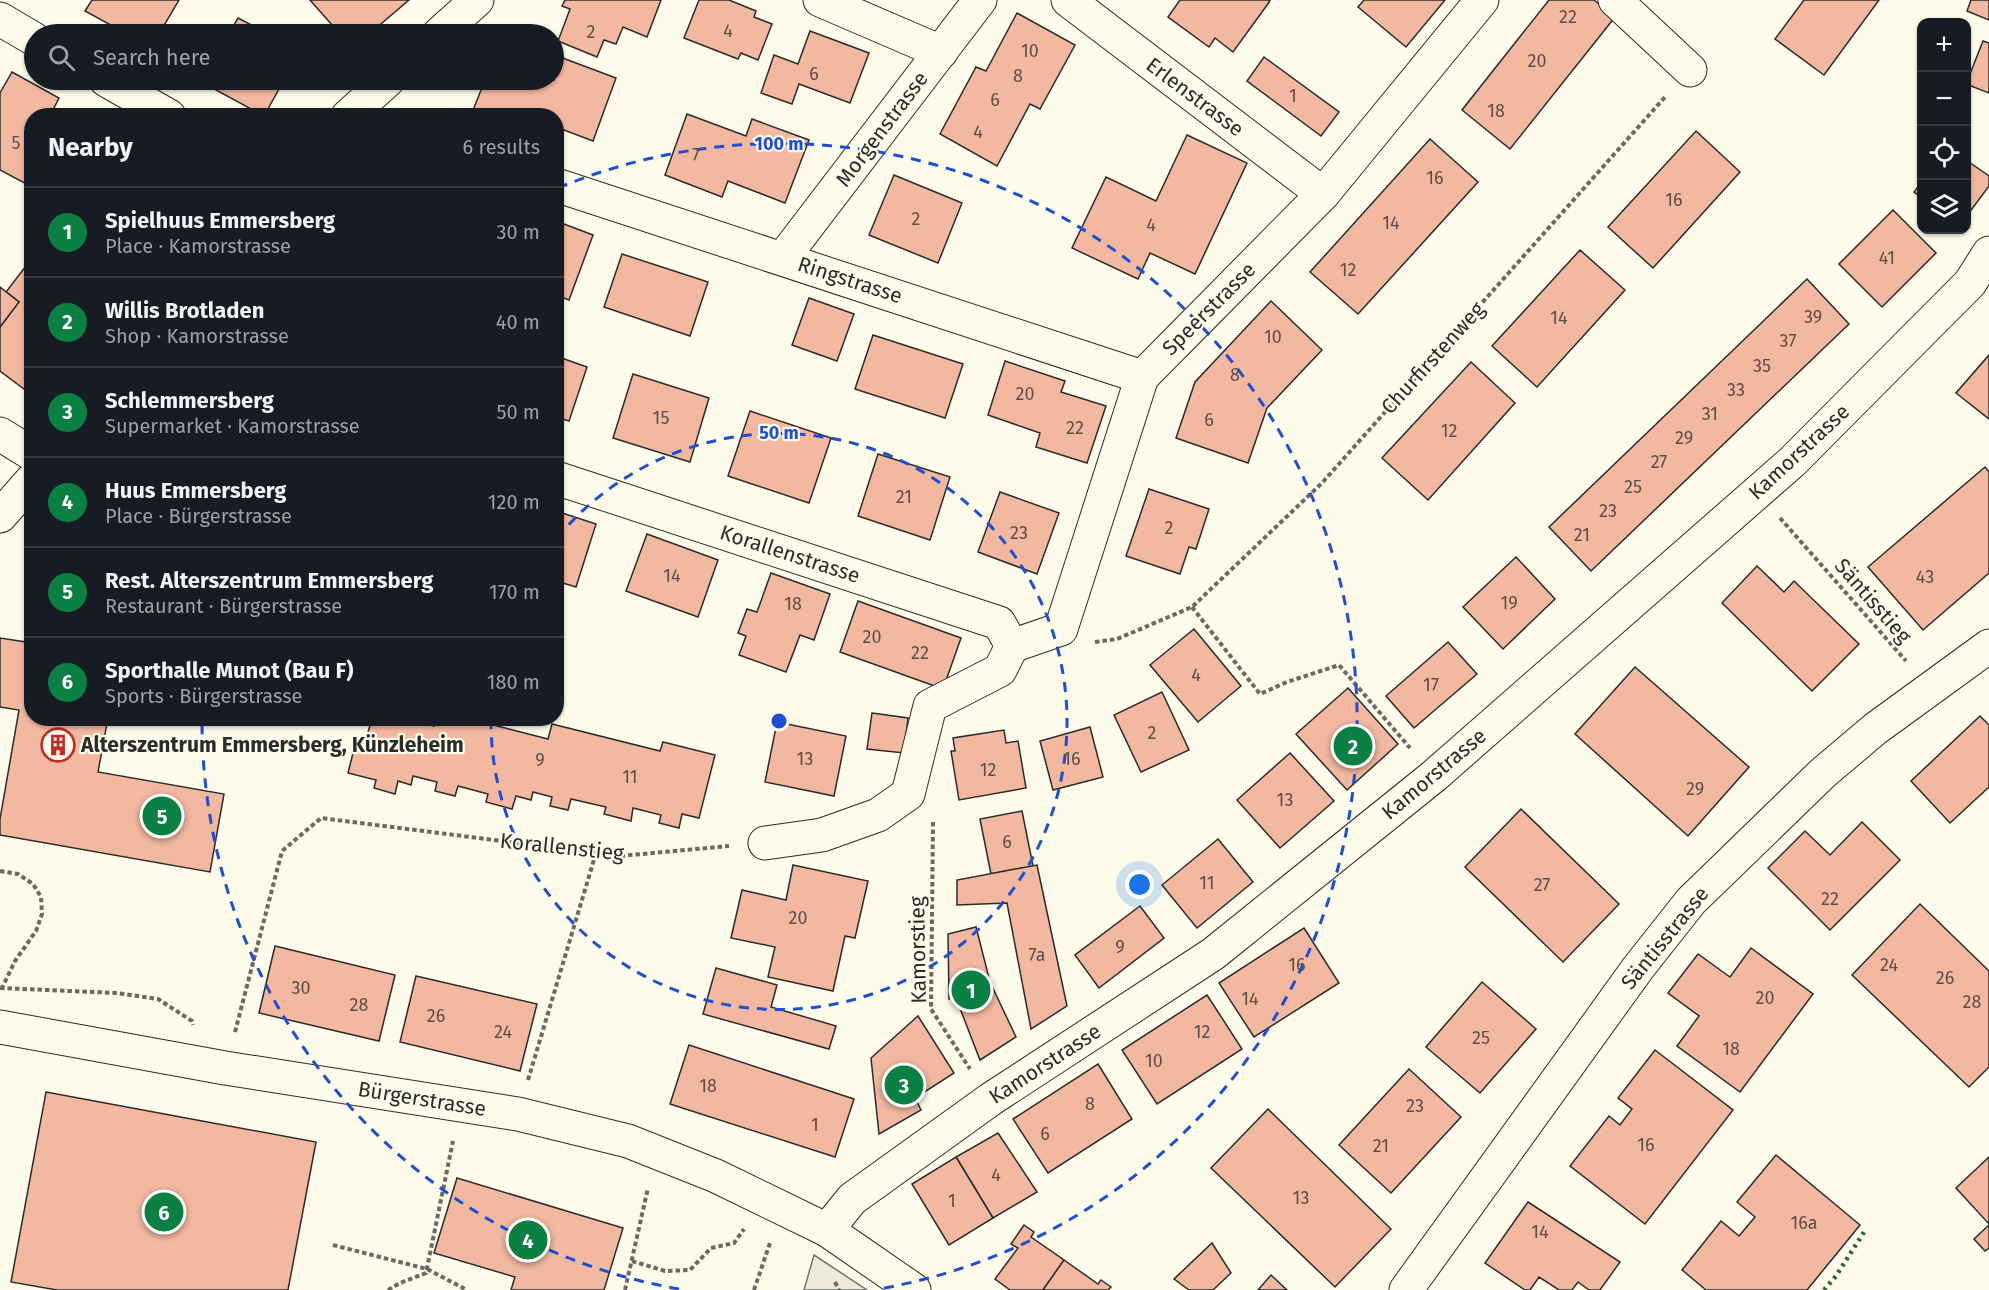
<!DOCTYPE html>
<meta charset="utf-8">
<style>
body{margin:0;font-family:"Fira Sans",sans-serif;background:#20242c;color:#f1f3f6}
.controls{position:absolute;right:18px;top:18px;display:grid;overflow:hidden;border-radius:12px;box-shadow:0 2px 4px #0004}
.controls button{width:54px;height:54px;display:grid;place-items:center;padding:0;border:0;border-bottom:2px solid #363941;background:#171b24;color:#f1f3f6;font:30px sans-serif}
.you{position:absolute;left:1140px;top:885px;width:21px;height:21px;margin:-15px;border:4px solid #fff;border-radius:50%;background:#1a73e8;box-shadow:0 0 0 9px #1a73e833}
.badge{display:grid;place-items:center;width:39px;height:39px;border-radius:50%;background:#0b8043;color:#fff;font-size:20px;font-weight:700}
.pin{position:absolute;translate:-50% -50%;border:3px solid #fff;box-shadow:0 2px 6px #0006}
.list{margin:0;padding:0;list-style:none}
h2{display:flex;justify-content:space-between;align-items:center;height:78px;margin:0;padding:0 24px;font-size:26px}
h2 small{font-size:20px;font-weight:400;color:#9ea1a6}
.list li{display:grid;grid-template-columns:39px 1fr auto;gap:18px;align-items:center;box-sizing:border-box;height:90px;padding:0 24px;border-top:2px solid #363941}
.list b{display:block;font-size:22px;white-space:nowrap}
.list p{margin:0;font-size:20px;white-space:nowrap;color:#9ea1a6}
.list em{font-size:20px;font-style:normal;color:#9ea1a6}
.icon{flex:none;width:33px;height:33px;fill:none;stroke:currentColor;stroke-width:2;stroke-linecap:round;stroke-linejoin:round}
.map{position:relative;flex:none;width:1989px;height:1290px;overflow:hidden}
.search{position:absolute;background:#171b24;box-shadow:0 2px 4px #0004;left:24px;top:24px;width:540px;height:66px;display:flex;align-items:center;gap:15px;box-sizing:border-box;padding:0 21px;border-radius:33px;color:#9ea1a6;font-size:22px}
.panel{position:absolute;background:#171b24;box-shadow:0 2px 4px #0004;left:24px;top:108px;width:540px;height:618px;border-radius:24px}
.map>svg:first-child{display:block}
</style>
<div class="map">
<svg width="1989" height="1290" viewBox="0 0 1989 1290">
<rect width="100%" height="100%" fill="#fdfbea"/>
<polygon fill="#ecebdb" stroke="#74746e" stroke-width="1.5" points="814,1255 867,1290 804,1290"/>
<g fill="#f2b8a0" stroke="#2b2b2b" stroke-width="1.5">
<polygon points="92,0 179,0 159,34 127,34 85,11"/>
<polygon points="310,0 409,0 369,34 340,34"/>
<polygon points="565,0 661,0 647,37 623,27 616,44 604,40 597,57 558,41 570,9 562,6"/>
<polygon points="699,0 729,0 756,11 754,17 772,24 758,60 741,53 738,59 684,38"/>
<polygon points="1180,0 1268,0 1270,1 1233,52 1215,38 1209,47 1168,17"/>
<polygon points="1364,0 1445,0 1406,47 1358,7"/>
<polygon points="1549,0 1594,0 1615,17 1510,149 1462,110"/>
<polygon points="1804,0 1879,0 1824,75 1775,39"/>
<polygon points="1971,0 1989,0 1989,20 1967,11"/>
<polygon points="1017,13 1075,45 1040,109 1030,104 997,166 940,134 976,67 986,71"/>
<polygon points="238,18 269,34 229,34"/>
<polygon points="810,31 869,53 850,103 799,84 792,104 761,93 774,55 798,64"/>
<polygon points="1983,41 1989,43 1989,93 1966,84"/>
<polygon points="560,57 616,78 593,141 556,127 556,116 478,116 472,113 485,80 554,80 554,73"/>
<polygon points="1264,57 1339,112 1321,136 1247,81"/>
<polygon points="12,72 59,98 52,112 58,116 32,116 32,187 0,170 0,93"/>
<polygon points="205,80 284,80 264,116 203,83"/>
<polygon points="687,114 746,136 752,119 809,140 785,203 728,181 722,197 665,175"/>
<polygon points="1696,131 1740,172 1653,268 1608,227"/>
<polygon points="1187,135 1247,163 1195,274 1150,253 1138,279 1072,248 1106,177 1156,201"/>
<polygon points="1430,139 1478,182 1358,314 1310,272"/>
<polygon points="1966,160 1989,176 1989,186 1966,217"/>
<polygon points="894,175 962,203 938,263 869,235"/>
<polygon points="1922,181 1922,198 1914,192"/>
<polygon points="1893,210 1936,253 1882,307 1839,264"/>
<polygon points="556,221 593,235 569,300 556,295"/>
<polygon points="1580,250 1625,290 1537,387 1492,346"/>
<polygon points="622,254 708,282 690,336 604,307"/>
<polygon points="32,258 32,395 0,371 0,327 19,302 6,292"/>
<polygon points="1807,279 1849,324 1591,571 1549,527"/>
<polygon points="0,287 19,302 0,327"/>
<polygon points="809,298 854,314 837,361 792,345"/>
<polygon points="1271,301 1322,350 1267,408 1248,463 1176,438 1195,382"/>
<polygon points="873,335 963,364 945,418 855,389"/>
<polygon points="1989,355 1989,419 1956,393"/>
<polygon points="556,356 587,367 569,421 556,417"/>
<polygon points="1005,361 1065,381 1061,392 1106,406 1087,463 1036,447 1040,433 988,415"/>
<polygon points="1471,362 1515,403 1428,500 1382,458"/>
<polygon points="633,374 709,398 690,462 613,438"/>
<polygon points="750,411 831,438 809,503 728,476"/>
<polygon points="878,454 950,477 930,540 858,516"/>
<polygon points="1985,467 1989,472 1989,573 1923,630 1868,567"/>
<polygon points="1149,489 1209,509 1196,549 1189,547 1180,574 1126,556"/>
<polygon points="1000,492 1059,513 1037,574 978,552"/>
<polygon points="556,511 596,524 576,587 556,581"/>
<polygon points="647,534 718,560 698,617 626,591"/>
<polygon points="1516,557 1555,599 1503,649 1463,607"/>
<polygon points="1757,566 1784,592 1794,581 1859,644 1812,691 1722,603"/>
<polygon points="771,573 830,594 814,640 800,635 786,672 739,655 746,636 738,633 747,609 757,612"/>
<polygon points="858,601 961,638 943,689 840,652"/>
<polygon points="1194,629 1241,686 1198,722 1150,665"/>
<polygon points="0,638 32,643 32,718 108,718 98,772 224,794 210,872 0,835 0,819 19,710 0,707"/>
<polygon points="1448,642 1477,674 1414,728 1386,696"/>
<polygon points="1635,667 1749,767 1688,836 1575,734"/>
<polygon points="1348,688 1398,744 1347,790 1296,734"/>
<polygon points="1162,692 1189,750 1141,772 1114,715"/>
<polygon points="872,713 908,718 904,753 867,749"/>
<polygon points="1980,716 1989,725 1989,787 1950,823 1911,781"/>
<polygon points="372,718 405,718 434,726 435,718 466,718 548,739 552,724 660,751 663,742 715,755 699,818 682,814 679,828 659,823 661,815 633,808 631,821 604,814 606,807 571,799 568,810 550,806 552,797 533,792 531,800 516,796 512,809 486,802 488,794 458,786 455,796 435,791 437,782 413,776 411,785 398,781 395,794 374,788 376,780 348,773 356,741 365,743"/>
<polygon points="777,722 846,736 834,796 765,782"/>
<polygon points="1090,727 1103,777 1053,790 1040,741"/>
<polygon points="1004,730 1006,743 1018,741 1026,788 959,800 951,751 955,751 953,738"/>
<polygon points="1290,753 1334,801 1280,848 1237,800"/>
<polygon points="1521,809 1619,904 1563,962 1465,867"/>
<polygon points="1022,811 1033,866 991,874 980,819"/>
<polygon points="1862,822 1900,860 1830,930 1768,868 1805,831 1830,855"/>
<polygon points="1218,839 1253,882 1197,928 1162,885"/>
<polygon points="793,865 868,881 855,938 845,936 833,991 768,977 775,947 731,938 742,890 786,900"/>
<polygon points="1037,865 1067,1006 1031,1029 1007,903 957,905 957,880"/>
<polygon points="1920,904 1989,971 1989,1067 1969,1087 1852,975"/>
<polygon points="1140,906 1164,938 1099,988 1075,955"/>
<polygon points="976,927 990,982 1016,1037 980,1060 956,998 949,999 948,934"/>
<polygon points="1304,928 1339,983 1254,1037 1219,983"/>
<polygon points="275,946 395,975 379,1041 259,1013"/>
<polygon points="1751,948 1813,994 1740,1092 1677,1046 1699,1016 1668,993 1698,954 1730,977"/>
<polygon points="716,968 777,985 771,1007 836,1026 829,1049 703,1014"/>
<polygon points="416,976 537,1004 520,1071 400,1042"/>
<polygon points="1482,982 1536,1029 1480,1093 1426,1047"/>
<polygon points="1207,995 1242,1049 1157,1104 1122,1050"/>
<polygon points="918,1016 954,1073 915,1098 921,1110 879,1134 871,1058"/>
<polygon points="689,1045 854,1099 835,1157 670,1104"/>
<polygon points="1655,1050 1733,1110 1645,1224 1570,1166 1609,1116 1620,1125 1632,1109 1618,1098"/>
<polygon points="1098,1064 1132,1119 1048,1173 1013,1119"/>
<polygon points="1409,1069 1461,1117 1391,1193 1339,1145"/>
<polygon points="46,1092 316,1142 288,1290 57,1290 11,1282"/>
<polygon points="1268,1109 1391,1229 1335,1287 1211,1168"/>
<polygon points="998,1133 1037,1192 993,1218 956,1157"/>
<polygon points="1776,1155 1860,1225 1807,1290 1706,1290 1682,1270 1721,1221 1739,1236 1755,1217 1737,1202"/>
<polygon points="956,1157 993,1218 949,1245 912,1184"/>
<polygon points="1989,1157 1989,1224 1956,1188"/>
<polygon points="457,1178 623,1228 604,1290 511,1290 515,1277 434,1253"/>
<polygon points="1528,1202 1620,1262 1600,1290 1589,1290 1578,1282 1572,1290 1559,1290 1539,1277 1530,1290 1525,1290 1485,1263"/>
<polygon points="1024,1225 1034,1232 1031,1237 1064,1260 1043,1290 1010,1290 995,1279 1018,1248 1011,1244"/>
<polygon points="1989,1225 1989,1248 1985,1251 1974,1239"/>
<polygon points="1212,1243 1231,1273 1213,1290 1189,1290 1174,1279"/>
<polygon points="1064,1260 1098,1284 1101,1280 1111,1287 1108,1290 1043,1290"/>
<polygon points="1271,1275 1287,1290 1258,1290"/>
</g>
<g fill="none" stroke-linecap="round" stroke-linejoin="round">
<defs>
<g id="minor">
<polyline points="820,0 941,52"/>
<polyline points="1068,0 1323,194"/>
<polyline points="1615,0 1690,70"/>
<polyline points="0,19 34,39"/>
<polyline points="439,34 477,0"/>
<polyline points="106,80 169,116"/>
<polyline points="348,116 388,80"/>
<polyline points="556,185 1142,377"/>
<polyline points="783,258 980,0"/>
<polyline points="0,434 32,454"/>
<polyline points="556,478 999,623 1012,646"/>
<polyline points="0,516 32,480"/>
<polyline points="1012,646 1061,629 1142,377 1323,194 1482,0"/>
<polyline points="765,843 822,835 878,815 908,794 930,706 1000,670 1012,646"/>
<polyline points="0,1027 225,1068 518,1114 628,1141 716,1176 827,1230 914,1290"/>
<polyline points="827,1230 852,1199 991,1099 1213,954 1434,776 1793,461 1970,283 1989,253"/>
<polyline points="1406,1290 1638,968 1691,901 1823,773 1875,729 1989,646"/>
</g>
</defs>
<use href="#minor" stroke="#2b2b2b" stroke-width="35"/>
<g stroke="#6a6964" stroke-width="4" stroke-dasharray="4.5 3" stroke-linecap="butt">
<polyline points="1780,518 1906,661"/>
<polyline points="1192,607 1260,694 1287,682 1339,665 1410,748"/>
<polyline points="1095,642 1117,639 1192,607 1322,483 1665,97"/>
<polyline points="933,822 931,1009 970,1069"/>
<polyline points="0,871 18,874 33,884 41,897 42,914 36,931 15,961 2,988"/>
<polyline points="0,988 117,993 158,999 192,1021 193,1025"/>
<polyline points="235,1032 282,851 321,818 620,856 729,846"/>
<polyline points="528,1080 596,853"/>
<polyline points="333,1245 427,1269 467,1290"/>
<polyline points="632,1261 665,1271 690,1270 711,1248 734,1243 744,1229"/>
<polyline points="835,1282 839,1290"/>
<polyline points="388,1290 400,1283 426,1273 453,1141"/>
<polyline points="625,1290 648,1188"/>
<polyline points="754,1290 770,1243"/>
</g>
<use href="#minor" stroke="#fdfbea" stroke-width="33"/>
<polyline stroke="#34623c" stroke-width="4.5" stroke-dasharray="3 4.5" stroke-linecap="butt" points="1824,1290 1836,1276 1866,1229"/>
</g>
<g fill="none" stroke="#1d4ed8" stroke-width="3" stroke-dasharray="10 8">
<path d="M557 538A288 288 0 1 1 491 721"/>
<path d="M679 1289A577 577 0 0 1 202 721M558 188A577 577 0 1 1 879 1289"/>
</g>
<defs>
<symbol id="building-ring" viewBox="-11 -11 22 22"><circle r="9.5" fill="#fdfbea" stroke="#c62828" stroke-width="1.5"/><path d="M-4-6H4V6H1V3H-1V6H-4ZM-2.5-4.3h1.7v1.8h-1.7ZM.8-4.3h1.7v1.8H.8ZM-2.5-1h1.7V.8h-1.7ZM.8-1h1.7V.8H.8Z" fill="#c62828"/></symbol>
</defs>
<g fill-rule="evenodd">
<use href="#building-ring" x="39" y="726" width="38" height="38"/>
</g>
<g text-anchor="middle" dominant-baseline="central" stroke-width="4.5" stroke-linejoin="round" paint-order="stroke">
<g font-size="18" fill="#5d4e48">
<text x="1568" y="17">22</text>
<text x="728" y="31">4</text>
<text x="591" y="32">2</text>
<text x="1030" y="51">10</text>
<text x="1537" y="61">20</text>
<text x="814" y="74">6</text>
<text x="1018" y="76">8</text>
<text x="1293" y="96">1</text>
<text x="995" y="100">6</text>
<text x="1496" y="111">18</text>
<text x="978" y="132">4</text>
<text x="16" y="143">5</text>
<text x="696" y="155">7</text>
<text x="1435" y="178">16</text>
<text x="1674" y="200">16</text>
<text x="916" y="219">2</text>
<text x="1391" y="223">14</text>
<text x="1151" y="225">4</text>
<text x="1887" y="258">41</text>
<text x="1348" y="270">12</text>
<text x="1813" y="317">39</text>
<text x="1559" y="318">14</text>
<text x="1273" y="337">10</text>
<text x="1788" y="341">37</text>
<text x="1762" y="366">35</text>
<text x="1235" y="375">8</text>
<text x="1736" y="390">33</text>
<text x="1025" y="394">20</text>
<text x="1710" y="414">31</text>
<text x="661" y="418">15</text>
<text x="1209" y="420">6</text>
<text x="1075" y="428">22</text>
<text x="1449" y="431">12</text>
<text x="1684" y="438">29</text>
<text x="1659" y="462">27</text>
<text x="1633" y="487">25</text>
<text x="904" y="497">21</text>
<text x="1608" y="511">23</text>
<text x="1169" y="528">2</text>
<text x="1019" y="533">23</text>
<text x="1582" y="535">21</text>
<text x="672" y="576">14</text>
<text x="1925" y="577">43</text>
<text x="1509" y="603">19</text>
<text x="793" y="604">18</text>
<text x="872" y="637">20</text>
<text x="920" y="653">22</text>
<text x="1196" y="675">4</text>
<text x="1431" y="685">17</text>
<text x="1152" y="733">2</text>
<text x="805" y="759">13</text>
<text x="1072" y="759">16</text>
<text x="540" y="760">9</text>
<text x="988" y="770">12</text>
<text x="630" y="777">11</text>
<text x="1695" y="789">29</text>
<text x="1285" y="800">13</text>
<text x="1007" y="842">6</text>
<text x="1207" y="883">11</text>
<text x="1542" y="885">27</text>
<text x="1830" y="899">22</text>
<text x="798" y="918">20</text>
<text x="1120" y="947">9</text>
<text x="1037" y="955">7a</text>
<text x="1297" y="965">16</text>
<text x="1889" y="965">24</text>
<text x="1945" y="978">26</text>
<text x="301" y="988">30</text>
<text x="1765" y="998">20</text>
<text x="1250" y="999">14</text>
<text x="1972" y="1002">28</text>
<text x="359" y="1005">28</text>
<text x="436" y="1016">26</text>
<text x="503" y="1032">24</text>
<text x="1202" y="1032">12</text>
<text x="1481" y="1038">25</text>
<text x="1731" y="1049">18</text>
<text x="1154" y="1061">10</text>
<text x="708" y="1086">18</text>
<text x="1090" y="1104">8</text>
<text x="1415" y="1106">23</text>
<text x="815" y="1125">1</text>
<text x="1045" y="1134">6</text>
<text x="1646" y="1145">16</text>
<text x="1381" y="1146">21</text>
<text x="996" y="1175">4</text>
<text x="1301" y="1198">13</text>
<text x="952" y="1201">1</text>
<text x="1804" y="1223">16a</text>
<text x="1540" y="1232">14</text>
</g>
<g font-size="21" fill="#2b2b2b" stroke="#fdfbea">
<text transform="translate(1195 97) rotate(37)">Erlenstrasse</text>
<text transform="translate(882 129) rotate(-53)">Morgenstrasse</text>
<text transform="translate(850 280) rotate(18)">Ringstrasse</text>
<text transform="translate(1209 309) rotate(-45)">Speerstrasse</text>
<text transform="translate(1433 358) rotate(-48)">Churfirstenweg</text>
<text transform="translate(1799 452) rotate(-43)">Kamorstrasse</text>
<text transform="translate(790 554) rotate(18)">Korallenstrasse</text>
<text transform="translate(1873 601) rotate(49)">Säntisstieg</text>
<text transform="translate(1434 774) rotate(-40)">Kamorstrasse</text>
<text transform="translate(562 847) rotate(6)">Korallenstieg</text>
<text transform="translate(1665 938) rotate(-51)">Säntisstrasse</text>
<text transform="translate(918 950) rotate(-91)">Kamorstieg</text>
<text transform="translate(1045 1064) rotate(-33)">Kamorstrasse</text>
<text transform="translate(422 1099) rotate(9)">Bürgerstrasse</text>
</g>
<g font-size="21" font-weight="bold" fill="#2b2b2b" stroke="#fdfbea" text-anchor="start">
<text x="81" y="745">Alterszentrum Emmersberg, Künzleheim</text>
</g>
</g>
<circle cx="779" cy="721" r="9" fill="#1d4ed8" stroke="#fdfbea" stroke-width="3"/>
<g font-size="18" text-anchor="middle" font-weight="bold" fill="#1d4ed8" stroke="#fdfbea" stroke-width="4.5" stroke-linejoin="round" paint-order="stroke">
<text x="779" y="150">100 m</text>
<text x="779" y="439">50 m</text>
</g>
</svg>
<div class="controls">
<button>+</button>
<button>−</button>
<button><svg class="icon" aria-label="locate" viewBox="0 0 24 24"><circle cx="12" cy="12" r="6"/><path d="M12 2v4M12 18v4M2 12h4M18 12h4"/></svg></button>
<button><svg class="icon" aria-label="layers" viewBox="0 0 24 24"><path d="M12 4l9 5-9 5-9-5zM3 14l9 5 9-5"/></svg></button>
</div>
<div class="you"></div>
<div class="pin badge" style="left:971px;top:990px">1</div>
<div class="pin badge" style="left:1353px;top:746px">2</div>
<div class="pin badge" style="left:904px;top:1085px">3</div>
<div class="pin badge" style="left:528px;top:1240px">4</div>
<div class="pin badge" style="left:162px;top:816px">5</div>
<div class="pin badge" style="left:164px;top:1212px">6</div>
<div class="search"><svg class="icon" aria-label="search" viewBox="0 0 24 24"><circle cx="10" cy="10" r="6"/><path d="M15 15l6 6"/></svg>Search here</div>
<section class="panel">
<h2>Nearby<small>6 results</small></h2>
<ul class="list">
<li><span class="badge">1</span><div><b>Spielhuus Emmersberg</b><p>Place · Kamorstrasse</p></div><em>30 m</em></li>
<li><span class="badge">2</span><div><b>Willis Brotladen</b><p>Shop · Kamorstrasse</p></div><em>40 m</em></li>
<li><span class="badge">3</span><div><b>Schlemmersberg</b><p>Supermarket · Kamorstrasse</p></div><em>50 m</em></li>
<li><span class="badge">4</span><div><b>Huus Emmersberg</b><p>Place · Bürgerstrasse</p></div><em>120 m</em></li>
<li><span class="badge">5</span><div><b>Rest. Alterszentrum Emmersberg</b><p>Restaurant · Bürgerstrasse</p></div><em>170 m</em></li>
<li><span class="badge">6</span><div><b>Sporthalle Munot (Bau F)</b><p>Sports · Bürgerstrasse</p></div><em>180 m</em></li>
</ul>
</section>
</div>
